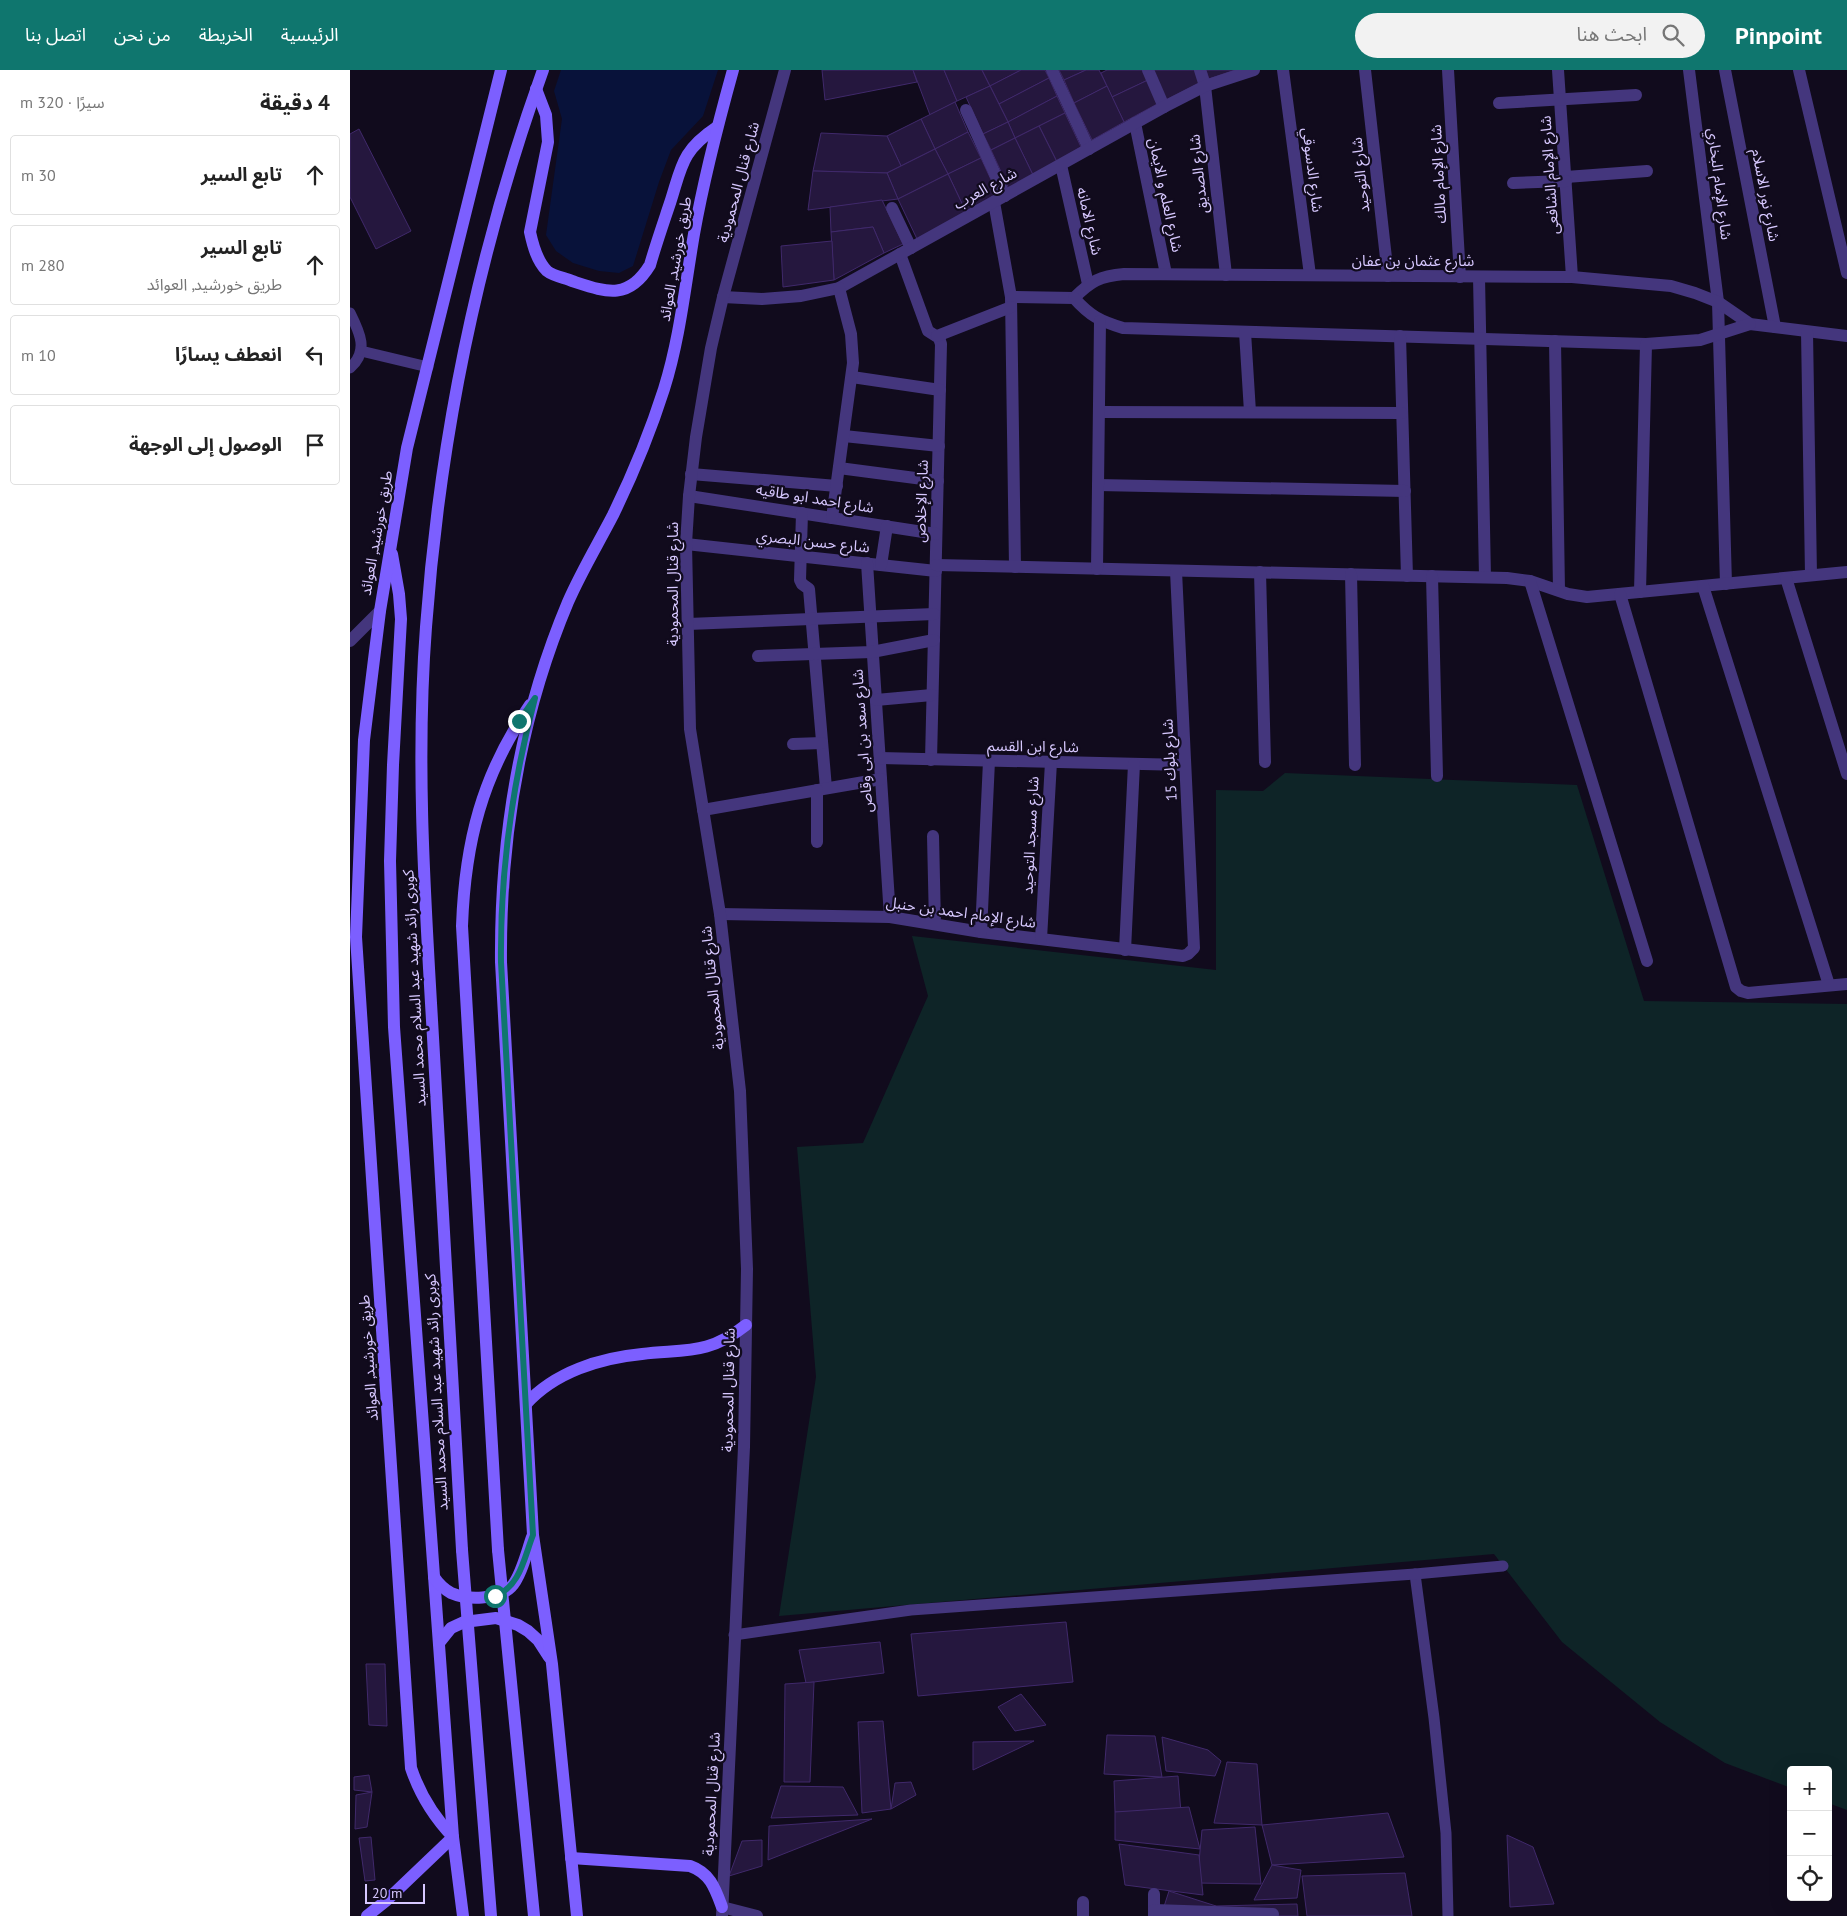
<!DOCTYPE html>
<html lang="ar">
<meta charset="utf-8">
<style>
body{margin:0;font-family:"PT Sans","Noto Sans Arabic",sans-serif;background:#f2f2f2;color:#222;direction:rtl}
.controls{position:absolute;right:15px;bottom:15px;display:grid;overflow:hidden;border-radius:5px;box-shadow:0 5px 20px #0002}
.controls button{width:45px;height:45px;display:grid;place-items:center;padding:0;border:0;border-bottom:1px solid #e0e0e0;background:#fff;color:#222;font:25px sans-serif}
.scale{position:absolute;left:15px;bottom:12px;width:60px;box-sizing:border-box;padding-left:5px;border:2px solid #d7c8ff;border-top:0;font-size:14px;line-height:18px;white-space:nowrap;color:#d7c8ff;-webkit-text-stroke:4px #110b1d;paint-order:stroke}
.stop{position:absolute;width:15px;height:15px;margin:-11px;border:4px solid #0f766e;border-radius:50%;background:#fff}
.stop.end{background:#0f766e;border-color:#fff;box-shadow:0 1px 5px #0008}
.list{margin:0;padding:0;list-style:none}
h2{display:flex;justify-content:space-between;align-items:center;height:65px;margin:0;padding:0 20px;font-size:21px}
h2 small{font-size:16px;font-weight:400;color:#767676}
.list li{display:grid;grid-template-columns:32px 1fr auto;gap:15px;align-items:center;box-sizing:border-box;height:80px;margin:0 10px 10px;padding:0 10px;border:1px solid #e0e0e0;border-radius:5px}
.list b{display:block;font-size:19px;white-space:nowrap}
.list p{margin:0;font-size:16px;white-space:nowrap;color:#767676}
.list em{font-size:16px;font-style:normal;color:#767676}
.icon{flex:none;width:28px;height:28px;fill:none;stroke:currentColor;stroke-width:2;stroke-linecap:round;stroke-linejoin:round}
.map{position:relative;flex:none;width:1497px;height:1846px;overflow:hidden;direction:ltr}
header{display:flex;align-items:center;gap:30px;box-sizing:border-box;height:70px;padding:0 25px;background:#0f766e;color:#fff}
header strong{font-size:24px}
nav{display:flex;gap:28px;margin-inline-start:auto;font-size:18px}
.search{width:350px;height:45px;background:#f2f2f2;display:flex;align-items:center;gap:12px;box-sizing:border-box;padding:0 18px;border-radius:28px;color:#767676;font-size:19px}
main{display:flex}
aside{flex:1;background:#fff}
.map>svg:first-child{display:block}
</style>
<header>
<strong>Pinpoint</strong>
<div class="search"><svg class="icon" aria-label="search" viewBox="0 0 24 24"><circle cx="10" cy="10" r="6"/><path d="M15 15l6 6"/></svg>ابحث هنا</div>
<nav><a>الرئيسية</a><a>الخريطة</a><a>من نحن</a><a>اتصل بنا</a></nav>
</header>
<main>
<div class="map">
<svg width="1497" height="1846" viewBox="0 0 1497 1846">
<rect width="100%" height="100%" fill="#110b1d"/>
<polygon fill="#0e2427" points="935,703 1227,715 1294,931 1497,934 1497,1740 1478,1733 1478,1700 1441,1700 1441,1718 1375,1693 1310,1652 1212,1572 1144,1484 429,1546 466,1307 447,1077 513,1073 578,926 562,866 866,900 866,720 913,721"/>
<polygon fill="#08123a" points="211,0 368,0 353,46 321,80 309,112 283,196 269,203 249,201 223,193 206,181 196,165 212,49 204,21"/>
<g fill="#25173e" stroke="#40296b">
<polygon points="472,0 563,0 567,12 475,30"/>
<polygon points="563,0 594,0 607,31 580,45"/>
<polygon points="594,0 632,0 640,16 607,31"/>
<polygon points="632,0 671,0 640,16"/>
<polygon points="671,0 695,0 699,8 649,34 640,16"/>
<polygon points="709,0 736,0 714,10"/>
<polygon points="736,0 749,0 757,16 724,33 714,10"/>
<polygon points="757,0 793,0 798,10 762,27 751,3"/>
<polygon points="803,0 845,0 850,13 816,30"/>
<polygon points="856,0 885,0 859,9"/>
<polygon points="699,8 707,26 658,52 649,34"/>
<polygon points="798,10 809,33 774,52 762,27"/>
<polygon points="640,16 658,52 633,64 616,27"/>
<polygon points="757,16 774,52 742,70 724,33"/>
<polygon points="707,26 715,43 665,68 658,52"/>
<polygon points="605,32 618,62 585,79 571,49"/>
<polygon points="715,43 731,77 707,92 689,56"/>
<polygon points="571,49 585,79 551,96 537,66"/>
<polygon points="658,52 665,68 641,80 633,64"/>
<polygon points="689,56 707,92 683,105 665,68"/>
<polygon points="9,59 61,161 26,179 0,127 0,64"/>
<polygon points="618,62 631,88 598,104 585,79"/>
<polygon points="471,63 537,66 551,96 537,103 463,101"/>
<polygon points="665,68 683,105 659,119 641,80"/>
<polygon points="585,79 598,104 548,129 537,103"/>
<polygon points="631,88 648,125 616,142 598,104"/>
<polygon points="463,101 537,103 548,129 458,140"/>
<polygon points="598,104 616,142 567,169 548,129"/>
<polygon points="532,130 553,174 534,183 523,157 481,162 480,137"/>
<polygon points="523,157 534,183 484,210 481,162"/>
<polygon points="482,171 484,210 433,217 431,176"/>
<polygon points="716,1552 723,1612 568,1626 561,1564"/>
<polygon points="530,1572 534,1603 456,1613 449,1580"/>
<polygon points="16,1594 35,1594 37,1656 19,1655"/>
<polygon points="464,1612 460,1712 434,1712 435,1614"/>
<polygon points="671,1624 696,1655 665,1661 648,1637"/>
<polygon points="533,1651 541,1739 512,1743 508,1652"/>
<polygon points="757,1665 805,1666 812,1707 754,1704"/>
<polygon points="812,1667 858,1680 871,1691 865,1706 816,1701"/>
<polygon points="684,1671 623,1700 623,1672"/>
<polygon points="877,1692 907,1694 912,1755 864,1753"/>
<polygon points="19,1705 22,1722 4,1720 4,1707"/>
<polygon points="828,1706 831,1743 765,1742 764,1711"/>
<polygon points="561,1712 566,1725 541,1739 545,1713"/>
<polygon points="431,1716 493,1717 508,1745 421,1748"/>
<polygon points="22,1722 17,1757 5,1759 6,1725"/>
<polygon points="839,1737 850,1779 765,1770 765,1742"/>
<polygon points="1038,1743 1054,1787 922,1795 912,1755"/>
<polygon points="522,1749 418,1790 419,1756"/>
<polygon points="905,1757 911,1814 847,1813 852,1760"/>
<polygon points="1157,1765 1183,1777 1204,1834 1160,1837"/>
<polygon points="21,1767 25,1810 15,1811 9,1768"/>
<polygon points="412,1770 412,1796 379,1806 392,1771"/>
<polygon points="769,1774 849,1785 853,1825 775,1815"/>
<polygon points="922,1795 951,1800 947,1828 904,1830"/>
<polygon points="1055,1803 1062,1846 957,1846 952,1806"/>
<polygon points="819,1821 866,1836 811,1846"/>
<polygon points="947,1834 948,1846 871,1846 866,1836"/>
</g>
<g fill="none" stroke-linecap="round" stroke-linejoin="round">
<g stroke="#44367d" stroke-width="11">
<path d="M 0,243 C 10,263 19,281 0,298"/>
<polyline points="11,281 78,297"/>
<polyline points="1065,1504 1084,1648 1096,1763 1098,1846"/>
<polyline points="384,1565 561,1540 1065,1504 1153,1496"/>
</g>
<g stroke="#44367d" stroke-width="12">
<polyline points="702,0 739,79"/>
<polyline points="798,0 814,37"/>
<polyline points="850,0 855,16 876,205"/>
<polyline points="933,0 960,205"/>
<polyline points="1015,0 1038,206"/>
<polyline points="1098,0 1110,207"/>
<polyline points="1208,0 1222,207"/>
<polyline points="1339,0 1368,232 1376,514"/>
<polyline points="1375,0 1425,257"/>
<polyline points="1449,0 1497,203"/>
<polyline points="1149,33 1286,25"/>
<polyline points="616,40 655,126"/>
<polyline points="785,53 816,204"/>
<polyline points="711,95 738,214"/>
<polyline points="1216,107 1297,101"/>
<polyline points="1163,113 1216,111"/>
<polyline points="644,132 661,227 665,497"/>
<polyline points="542,138 561,178"/>
<polyline points="550,184 578,261 589,268 591,274 581,690"/>
<polyline points="1129,207 1135,507"/>
<polyline points="373,227 412,229 451,226 489,218 814,37 855,16 904,0"/>
<path d="M 661,227 L 724,228 C 741,211 750,206 774,204 L 1222,207 L 1321,216 L 1345,223 L 1368,232 L 1400,254 L 1497,266"/>
<path d="M 724,228 C 740,246 750,251 773,258 L 1296,274 L 1350,270 L 1400,254"/>
<polyline points="895,262 900,342"/>
<polyline points="1457,262 1461,505"/>
<polyline points="587,266 661,237"/>
<polyline points="1050,266 1057,506"/>
<polyline points="1205,271 1209,520"/>
<polyline points="502,307 590,320"/>
<polyline points="749,342 1052,343"/>
<polyline points="494,366 589,376"/>
<polyline points="489,398 588,411"/>
<polyline points="341,404 487,416"/>
<polyline points="748,415 1055,421"/>
<polyline points="339,426 586,464"/>
<polyline points="452,443 450,510 452,514 459,519 476,718"/>
<polyline points="482,448 503,293 501,264 489,218"/>
<polyline points="336,474 586,501"/>
<polyline points="517,493 540,847"/>
<polyline points="531,495 537,456"/>
<polyline points="586,495 1157,508 1180,511 1218,524 1237,527 1497,502"/>
<polyline points="747,499 750,251"/>
<polyline points="910,502 915,692"/>
<polyline points="1001,504 1005,695"/>
<polyline points="1082,506 1087,706"/>
<polyline points="1436,508 1497,704"/>
<polyline points="1180,511 1297,891"/>
<polyline points="1353,516 1479,915"/>
<polyline points="1290,522 1296,274"/>
<polyline points="1270,524 1386,917 1391,921 1398,923 1497,914"/>
<polyline points="338,554 584,544"/>
<polyline points="408,586 522,582 584,570"/>
<polyline points="526,630 582,625"/>
<polyline points="443,674 472,673"/>
<polyline points="530,688 835,695"/>
<polyline points="353,740 531,709"/>
<polyline points="583,766 585,854"/>
<polyline points="467,772 467,720"/>
<polyline points="370,844 540,847 631,862 833,886 838,884 844,878 826,501"/>
<polyline points="631,862 639,691"/>
<polyline points="691,869 701,692"/>
<polyline points="775,880 784,694"/>
<polyline points="804,1824 804,1846"/>
<polyline points="804,1840 923,1844"/>
<polyline points="733,1846 733,1832"/>
</g>
<g stroke="#44367d" stroke-width="12">
<polyline points="0,571 30,541"/>
<polyline points="372,1837 407,1846"/>
<polyline points="372,1846 394,1377 397,1199 390,1021 370,844 340,659 336,474 339,426 346,367 361,278 373,227 435,0"/>
</g>
<g stroke="#7c5fff" stroke-width="12">
<path d="M 186,19 L 196,45 L 198,72 L 180,162 C 183,176 187,191 197,201 C 203,206 215,208 222,211 C 256,222 278,231 300,195 C 306,174 313,154 320,133 C 332,96 331,81 367,57"/>
<polyline points="42,484 49,524 51,549 43,695 40,791 44,957 103,1767 113,1846"/>
<path d="M 176,1334 C 205,1302 250,1288 292,1284 C 337,1279 358,1285 396,1255"/>
<path d="M 112,1480 C 102,1315 93,1150 84,985 C 76,842 65,700 76,557 C 90,365 128,181 193,0"/>
<path d="M 148,1480 L 112,856 C 115,772 132,705 180,635"/>
<path d="M 84,1507 C 88,1513 94,1519 101,1523 C 117,1530 148,1530 161,1517 C 171,1507 177,1481 182,1467"/>
<polyline points="89,1573 101,1558 114,1552 146,1548 168,1555 178,1561 188,1570 199,1587"/>
<path d="M 221,1788 L 340,1796 C 360,1803 365,1818 372,1837"/>
<path d="M 17,1846 L 37,1830 L 103,1767 C 83,1746 70,1725 61,1698 L 6,867 L 14,670 L 30,541 L 57,378 L 151,0"/>
<path d="M 227,1846 L 202,1594 L 183,1465 L 151,892 C 150,769 170,646 218,532 C 231,502 248,474 263,445 C 283,404 300,363 314,319 C 330,268 335,216 344,164 C 354,108 368,54 383,0"/>
</g>
<g stroke="#7c5fff" stroke-width="12">
<polyline points="112,1480 141,1846"/>
<polyline points="148,1480 184,1846"/>
</g>
</g>
<g fill="none" stroke-linecap="round" stroke-linejoin="round">
<path stroke="#0f766e" stroke-width="6" d="M 145,1526 C 170,1517 174,1488 183,1465 L 151,892 C 150,802 162,715 185,628 L 169,651"/>
</g>
<g text-anchor="middle" dominant-baseline="central" stroke-width="4.5" stroke-linejoin="round" paint-order="stroke">
<g font-size="15" fill="#d7c8ff" stroke="#110b1d">
<text transform="translate(963 100) rotate(83)">شارع الدسوقي</text>
<text transform="translate(848 104) rotate(-96)">شارع الصديق</text>
<text transform="translate(1088 104) rotate(-93)">شارع الإمام مالك</text>
<text transform="translate(1010 105) rotate(-96)">شارع التوحيد</text>
<text transform="translate(1199 105) rotate(-94)">شارع الإمام الشافعى</text>
<text transform="translate(388 112) rotate(-75)">شارع قنال المحمودية</text>
<text transform="translate(1370 114) rotate(83)">شارع الإمام البخاري</text>
<text transform="translate(635 118) rotate(-29)">شارع العرب</text>
<text transform="translate(816 125) rotate(78)">شارع العلم و الايمان</text>
<text transform="translate(1416 125) rotate(79)">شارع نور الاسلام</text>
<text transform="translate(740 151) rotate(77)">شارع الامانه</text>
<text transform="translate(325 189) rotate(-80)">طريق خورشيد, العوائد</text>
<text x="1063" y="190">شارع عثمان بن عفان</text>
<text transform="translate(465 428) rotate(9)">شارع احمد ابو طاقيه</text>
<text transform="translate(571 431) rotate(-88)">شارع الإخلاص</text>
<text transform="translate(26 463) rotate(-80)">طريق خورشيد, العوائد</text>
<text transform="translate(463 471) rotate(6)">شارع حسن البصري</text>
<text transform="translate(322 514) rotate(-90)">شارع قنال المحمودية</text>
<text transform="translate(512 671) rotate(-94)">شارع سعد بن ابى وقاص</text>
<text transform="translate(683 676) rotate(1)">شارع ابن القسم</text>
<text transform="translate(819 690) rotate(-93)">شارع بلوك 15</text>
<text transform="translate(680 765) rotate(-87)">شارع مسجد التوحيد</text>
<text transform="translate(611 842) rotate(8)">شارع الإمام احمد بن حنبل</text>
<text transform="translate(64 918) rotate(-93)">كوبرى رائد شهيد عبد السلام محمد السيد</text>
<text transform="translate(362 918) rotate(-96)">شارع قنال المحمودية</text>
<text transform="translate(18 1288) rotate(-94)">طريق خورشيد, العوائد</text>
<text transform="translate(378 1320) rotate(-89)">شارع قنال المحمودية</text>
<text transform="translate(86 1322) rotate(-93)">كوبرى رائد شهيد عبد السلام محمد السيد</text>
<text transform="translate(361 1724) rotate(-87)">شارع قنال المحمودية</text>
</g>
</g>
</svg>
<div class="controls">
<button>+</button>
<button>−</button>
<button><svg class="icon" aria-label="locate" viewBox="0 0 24 24"><circle cx="12" cy="12" r="6"/><path d="M12 2v4M12 18v4M2 12h4M18 12h4"/></svg></button>
</div>
<div class="scale">20 m</div>
<div class="stop" style="left:145px;top:1526px"></div>
<div class="stop end" style="left:169px;top:651px"></div>
</div>
<aside>
<h2>4 دقيقة<small>سيرًا · 320 m</small></h2>
<ul class="list">
<li><svg class="icon" aria-label="ahead" viewBox="0 0 24 24"><path d="M12 20V5M6 11l6-6 6 6"/></svg><div><b>تابع السير</b></div><em>30 m</em></li>
<li><svg class="icon" aria-label="ahead" viewBox="0 0 24 24"><path d="M12 20V5M6 11l6-6 6 6"/></svg><div><b>تابع السير</b><p>طريق خورشيد, العوائد</p></div><em>280 m</em></li>
<li><svg class="icon" aria-label="left" viewBox="0 0 24 24"><path d="M17 20v-9H6M10 6l-5 5 5 5"/></svg><div><b>انعطف يسارًا</b></div><em>10 m</em></li>
<li><svg class="icon" aria-label="arrive" viewBox="0 0 24 24"><path d="M6 21V4h12l-3 4 3 4H6"/></svg><div><b>الوصول إلى الوجهة</b></div></li>
</ul>
</aside>
</main>
